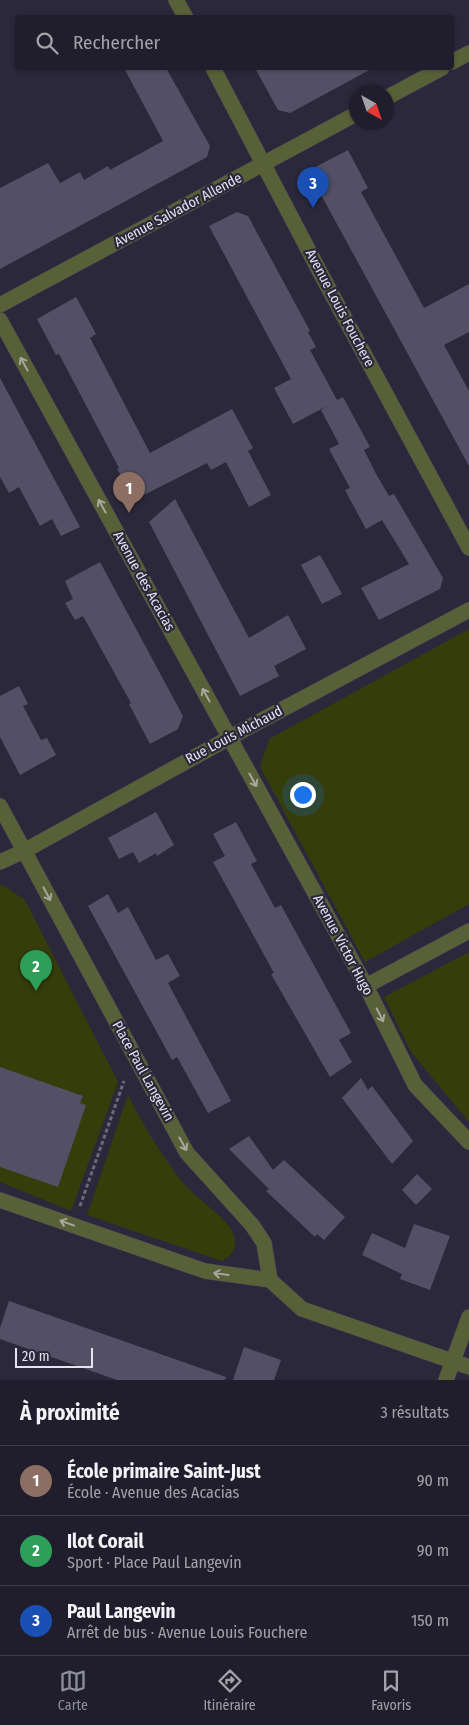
<!DOCTYPE html>
<html lang="fr">
<meta charset="utf-8">
<style>
body{margin:0;font-family:"Fira Sans Condensed",sans-serif;background:#2d2b38;color:#f1f3f6}
.compass{position:absolute;left:349px;top:85px;width:45px;height:45px;border-radius:50%;background:#201e2c;box-shadow:0 1px 4px #0004;rotate:140deg}
.scale{position:absolute;left:15px;bottom:12px;width:78px;box-sizing:border-box;padding-left:5px;border:2px solid #e5e3f0;border-top:0;font-size:14px;line-height:18px;white-space:nowrap;color:#e5e3f0;-webkit-text-stroke:4px #2b283b;paint-order:stroke}
.you{position:absolute;left:302px;top:794px;width:18px;height:18px;margin:-12px;border:4px solid #fff;border-radius:50%;background:#1a73e8;box-shadow:0 0 0 8px #1a73e833}
.badge{display:grid;place-items:center;width:32px;height:32px;border-radius:50%;background:#8c9099;color:#fff;font-size:16px;font-weight:700}
.pin{position:absolute;translate:-50% -41px;filter:drop-shadow(0 1px 2px #0008)}
.pin::after{content:'';position:absolute;top:26px;width:18px;height:15px;background:inherit;clip-path:polygon(0 0,100% 0,50% 100%)}
.list{margin:0;padding:0;list-style:none}
h2{display:flex;justify-content:space-between;align-items:center;height:65px;margin:0;padding:0 20px;font-size:21px}
h2 small{font-size:16px;font-weight:400;color:#a2a2a9}
.list li{display:grid;grid-template-columns:32px 1fr auto;gap:15px;align-items:center;box-sizing:border-box;height:70px;padding:0 20px;border-top:1px solid #3d3c48}
.list b{display:block;font-size:19px;white-space:nowrap}
.list p{margin:0;font-size:16px;white-space:nowrap;color:#a2a2a9}
.list em{font-size:16px;font-style:normal;color:#a2a2a9}
.icon{flex:none;width:28px;height:28px;fill:none;stroke:currentColor;stroke-width:2;stroke-linecap:round;stroke-linejoin:round}
.map{position:relative;flex:none;width:469px;height:1380px;overflow:hidden}
.search{position:absolute;background:#201e2c;box-shadow:0 1px 4px #0004;left:15px;right:15px;top:15px;height:55px;display:flex;align-items:center;gap:12px;box-sizing:border-box;padding:0 18px;border-radius:5px;color:#a2a2a9;font-size:19px}
.sheet{height:275px;background:#201e2c}
nav{display:flex;justify-content:space-around;align-items:center;box-sizing:border-box;height:70px;border-top:1px solid #3d3c48;background:#201e2c;font-size:14px;color:#a2a2a9}
nav a{display:grid;justify-items:center;gap:2px}
nav .on{color:#8c9099}
.map>svg:first-child{display:block}
</style>
<div class="map">
<svg width="469" height="1380" viewBox="0 0 469 1380">
<rect width="100%" height="100%" fill="#2b283b"/>
<g fill="#353d0a">
<polygon points="469,629 469,904 365,962 260,767 269,739"/>
<polygon points="0,885 3,885 25,900 118,1082 71,1211 0,1182"/>
<polygon points="469,952 469,1122 411,1052 384,997"/>
<path d="M 128,1095 C 144,1127 162,1156 184,1184 C 194,1196 229,1220 233,1233 C 238,1246 235,1254 222,1261 L 87,1215 Z"/>
</g>
<g fill="#535065">
<polygon points="124,68 166,68 210,146 207,157 0,269 0,188 48,163 60,183 80,172 84,180 108,166 110,170 163,141"/>
<polygon points="255,68 373,68 290,113 278,110"/>
<polygon points="348,150 368,188 361,192 424,308 469,284 469,332 444,345 469,391 469,466 308,171"/>
<polygon points="237,212 248,216 310,331 308,332 316,347 310,350 337,400 343,397 370,447 364,450 376,474 389,496 394,494 443,578 440,589 379,620 361,588 409,564 382,520 366,529 345,490 350,488 329,449 339,444 321,410 329,405 293,424 274,388 291,379 209,226"/>
<polygon points="76,297 96,334 90,338 150,453 232,409 253,448 248,451 271,495 249,507 226,462 211,470 207,463 134,500 117,469 119,468 59,354 56,355 37,319"/>
<polygon points="0,378 80,527 61,536 52,519 40,526 19,487 9,493 0,477"/>
<polygon points="175,499 249,638 288,615 306,649 274,666 279,676 240,696 149,522"/>
<polygon points="320,555 342,594 322,604 301,565"/>
<polygon points="100,562 183,716 178,729 150,744 129,704 131,703 83,616 75,620 65,603 73,599 65,581"/>
<polygon points="19,686 28,704 23,706 41,740 47,738 56,755 20,775 0,737 0,696"/>
<polygon points="156,812 174,845 157,856 156,853 139,863 133,852 119,859 108,838"/>
<polygon points="236,822 257,861 251,864 275,908 281,905 351,1033 339,1040 352,1062 330,1077 271,974 274,973 213,862 225,856 213,834"/>
<polygon points="108,894 118,913 128,907 156,960 168,954 180,976 168,983 231,1101 208,1113 177,1057 172,1060 88,906"/>
<polygon points="0,1067 83,1096 80,1103 86,1105 58,1187 0,1167"/>
<polygon points="361,1078 368,1090 372,1086 413,1141 392,1164 342,1098"/>
<polygon points="249,1136 273,1170 284,1160 345,1217 324,1240 317,1234 315,1237 266,1191 269,1189 229,1149"/>
<polygon points="417,1174 432,1189 416,1205 402,1190"/>
<polygon points="414,1224 450,1236 430,1290 400,1279 402,1274 362,1255 372,1233 405,1248"/>
<polygon points="9,1301 226,1377 225,1380 117,1380 0,1339 0,1328"/>
<polygon points="244,1347 281,1360 274,1380 233,1380"/>
</g>
<g fill="none" stroke-linecap="round" stroke-linejoin="round">
<defs>
<g id="minor">
<polyline points="176,0 186,18"/>
<polyline points="452,62 469,53"/>
<polyline points="213,68 322,276 469,548"/>
<polyline points="386,98 442,68"/>
<polyline points="0,305 356,114"/>
<polyline points="0,320 366,986 415,1085 469,1142"/>
<polyline points="0,806 187,1153 252,1225 264,1243 270,1280"/>
<polyline points="0,862 24,851 249,727 469,610"/>
<polyline points="366,986 469,931"/>
<polyline points="0,1200 205,1271 270,1280 302,1309 469,1367"/>
<polyline points="446,1380 469,1317"/>
</g>
</defs>
<use href="#minor" stroke="#494658" stroke-width="16"/>
<polyline stroke="#6c697a" stroke-width="3" stroke-dasharray="4 2.5" stroke-linecap="butt" points="80,1206 124,1081"/>
<use href="#minor" stroke="#586037" stroke-width="15"/>
</g>
<defs><path id="oneway-shaft" d="M-6 0H5M1.5-3L5.5 0L1.5 3" fill="none" stroke-width="1.6" stroke-linecap="round" stroke-linejoin="round" transform="scale(1.25)"/></defs>
<g stroke="#a6a89d">
<use href="#oneway-shaft" transform="translate(24 364) rotate(-119)"/>
<use href="#oneway-shaft" transform="translate(102 506) rotate(-119)"/>
<use href="#oneway-shaft" transform="translate(206 695) rotate(-119)"/>
<use href="#oneway-shaft" transform="translate(253 780) rotate(61)"/>
<use href="#oneway-shaft" transform="translate(47 894) rotate(62)"/>
<use href="#oneway-shaft" transform="translate(380 1015) rotate(63)"/>
<use href="#oneway-shaft" transform="translate(183 1144) rotate(61)"/>
<use href="#oneway-shaft" transform="translate(67 1223) rotate(-160)"/>
<use href="#oneway-shaft" transform="translate(221 1274) rotate(-172)"/>
</g>
<g text-anchor="middle" dominant-baseline="central" stroke-width="4.5" stroke-linejoin="round" paint-order="stroke">
<g font-size="14" fill="#e5e3f0" stroke="#2b283b">
<text transform="translate(178 210) rotate(-28)">Avenue Salvador Allende</text>
<text transform="translate(340 308) rotate(62)">Avenue Louis Fouchere</text>
<text transform="translate(144 581) rotate(61)">Avenue des Acacias</text>
<text transform="translate(234 735) rotate(-28)">Rue Louis Michaud</text>
<text transform="translate(343 945) rotate(62)">Avenue Victor Hugo</text>
<text transform="translate(143 1071) rotate(61)">Place Paul Langevin</text>
</g>
</g>
</svg>
<svg class="compass" viewBox="-18 -18 36 36"><path d="M0-13l5 13h-10z" fill="#e53935"/><path d="M0 13l5-13h-10z" fill="#a2a2a9"/></svg>
<div class="scale">20 m</div>
<div class="you"></div>
<div class="pin badge" style="left:129px;top:513px;background:#8d6e63">1</div>
<div class="pin badge" style="left:36px;top:991px;background:#2e9e5b">2</div>
<div class="pin badge" style="left:313px;top:208px;background:#1a4fb4">3</div>
<div class="search"><svg class="icon" aria-label="search" viewBox="0 0 24 24"><circle cx="10" cy="10" r="6"/><path d="M15 15l6 6"/></svg>Rechercher</div>
</div>
<section class="sheet">
<h2>À proximité<small>3 résultats</small></h2>
<ul class="list">
<li><span class="badge" style="background:#8d6e63">1</span><div><b>École primaire Saint-Just</b><p>École · Avenue des Acacias</p></div><em>90 m</em></li>
<li><span class="badge" style="background:#2e9e5b">2</span><div><b>Ilot Corail</b><p>Sport · Place Paul Langevin</p></div><em>90 m</em></li>
<li><span class="badge" style="background:#1a4fb4">3</span><div><b>Paul Langevin</b><p>Arrêt de bus · Avenue Louis Fouchere</p></div><em>150 m</em></li>
</ul>
</section>
<nav>
<a class="on"><svg class="icon" aria-label="map" viewBox="0 0 24 24"><path d="M3 6l6-2 6 2 6-2v14l-6 2-6-2-6 2zM9 4v14M15 6v14"/></svg>Carte</a>
<a><svg class="icon" aria-label="directions" viewBox="0 0 24 24"><path d="M12 3l9 9-9 9-9-9zM9 14v-3h6M13 9l2 2-2 2"/></svg>Itinéraire</a>
<a><svg class="icon" aria-label="saved" viewBox="0 0 24 24"><path d="M7 4h10v16l-5-4-5 4z"/></svg>Favoris</a>
</nav>
